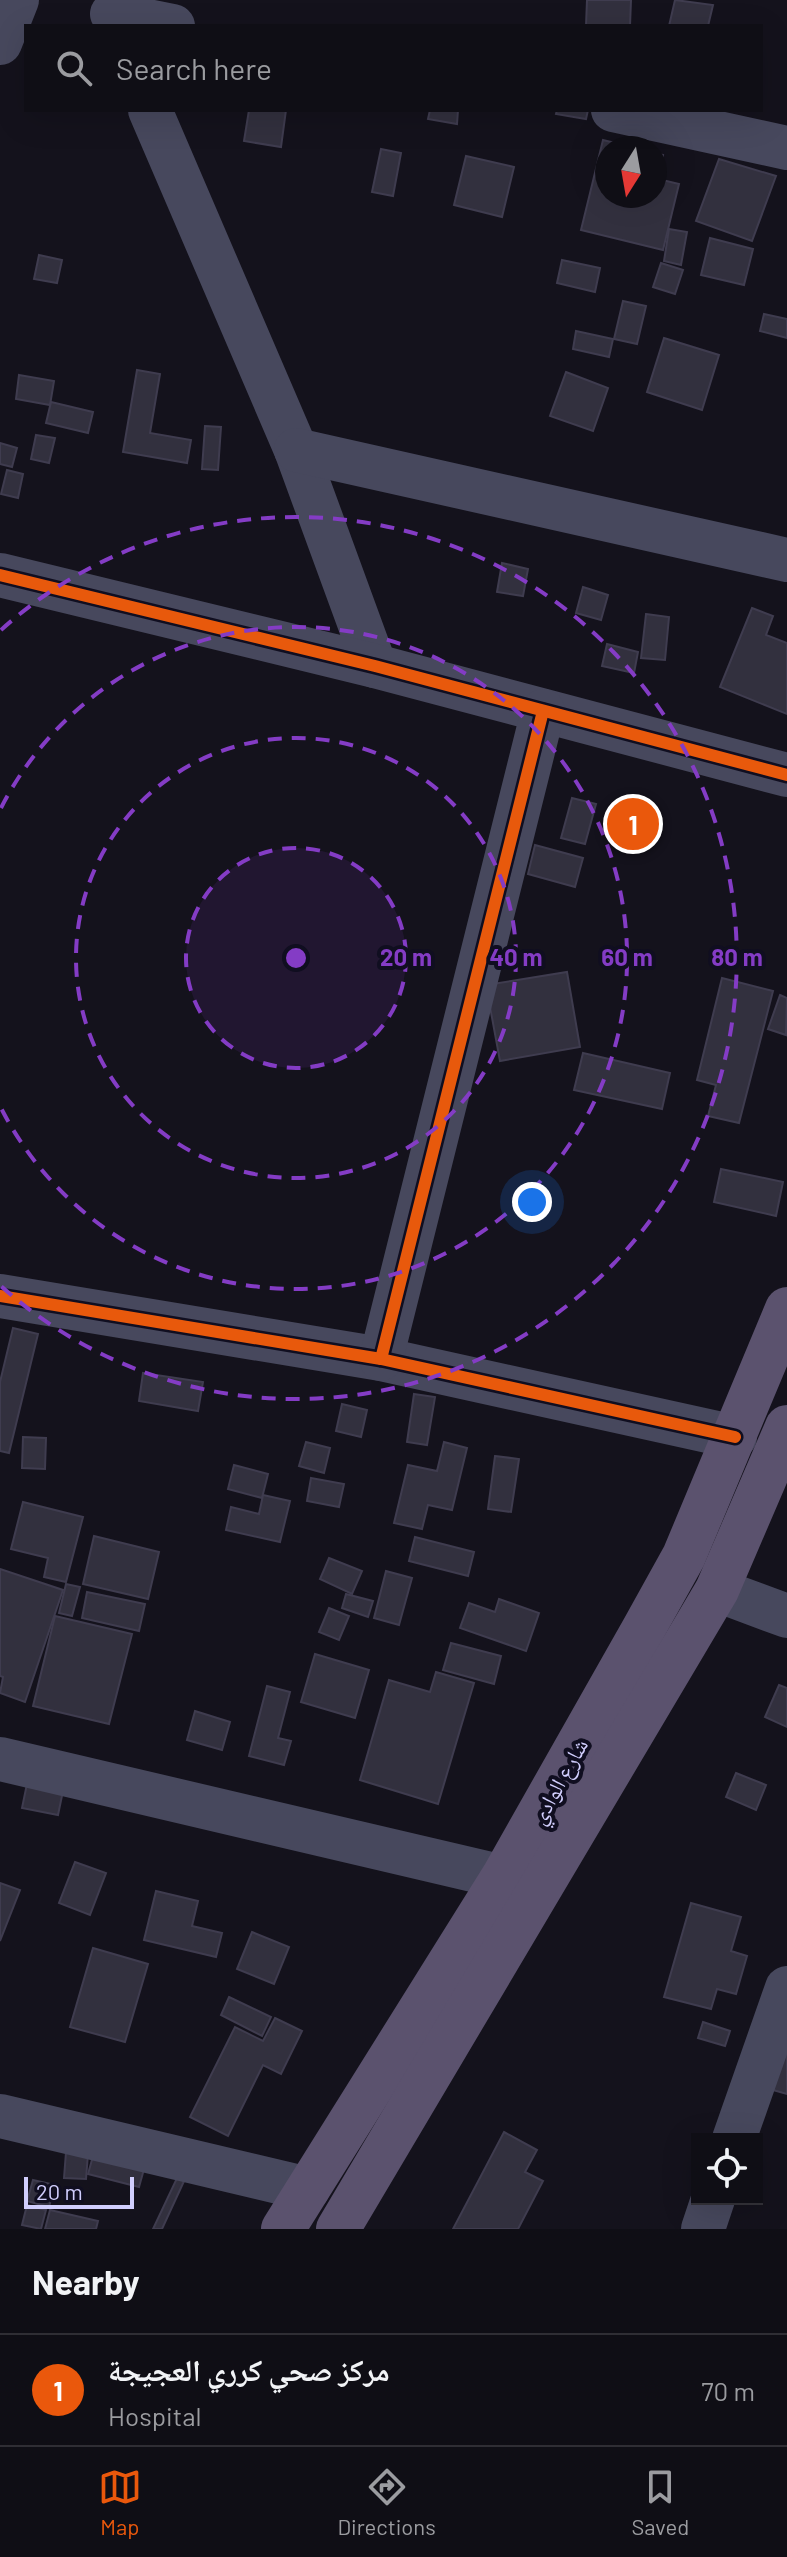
<!DOCTYPE html>
<meta charset="utf-8">
<style>
body{margin:0;font-family:Barlow,"Noto Naskh Arabic",sans-serif;background:#18171e;color:#f1f3f6}
.controls{position:absolute;right:24px;bottom:24px;display:grid;overflow:hidden;border-radius:0px;box-shadow:0 8px 32px #0002}
.controls button{width:72px;height:72px;display:grid;place-items:center;padding:0;border:0;border-bottom:2px solid #2f2e34;background:#0f0e15;color:#f1f3f6;font:40px sans-serif}
.compass{position:absolute;left:595px;top:136px;width:72px;height:72px;border-radius:50%;background:#0f0e15;box-shadow:0 8px 32px #0002;rotate:191deg}
.scale{position:absolute;left:24px;bottom:20px;width:110px;box-sizing:border-box;padding-left:8px;border:4px solid #d1cefd;border-top:0;font-size:22px;line-height:28px;white-space:nowrap;color:#d1cefd;-webkit-text-stroke:6px #100e20;paint-order:stroke}
.you{position:absolute;left:532px;top:1202px;width:28px;height:28px;margin:-20px;border:6px solid #fff;border-radius:50%;background:#1a73e8;box-shadow:0 0 0 12px #1a73e833}
.badge{display:grid;place-items:center;width:52px;height:52px;border-radius:50%;background:#ea580c;color:#fff;font-size:26px;font-weight:700}
.pin{position:absolute;translate:-50% -50%;border:4px solid #fff;box-shadow:0 2px 8px #0006}
.list{margin:0;padding:0;list-style:none}
h2{display:flex;justify-content:space-between;align-items:center;height:104px;margin:0;padding:0 32px;font-size:34px}
h2 small{font-size:26px;font-weight:400;color:#9b9ca0}
.list li{display:grid;grid-template-columns:52px 1fr auto;gap:24px;align-items:center;box-sizing:border-box;height:112px;padding:0 32px;border-top:2px solid #2f2e34}
.list b{display:block;font-size:30px;white-space:nowrap}
.list p{margin:0;font-size:26px;white-space:nowrap;color:#9b9ca0}
.list em{font-size:26px;font-style:normal;color:#9b9ca0}
.icon{flex:none;width:44px;height:44px;fill:none;stroke:currentColor;stroke-width:2;stroke-linecap:round;stroke-linejoin:round}
.map{position:relative;flex:none;width:787px;height:2229px;overflow:hidden}
.search{position:absolute;background:#0f0e15;box-shadow:0 8px 32px #0002;left:24px;right:24px;top:24px;height:88px;display:flex;align-items:center;gap:20px;box-sizing:border-box;padding:0 28px;border-radius:0px;color:#9b9ca0;font-size:30px}
.sheet{height:216px;background:#0f0e15}
nav{display:flex;justify-content:space-around;align-items:center;box-sizing:border-box;height:112px;border-top:2px solid #2f2e34;background:#0f0e15;font-size:22px;color:#9b9ca0}
nav a{display:grid;justify-items:center;gap:4px}
nav .on{color:#ea580c}
.map>svg:first-child{display:block}
</style>
<div class="map">
<svg width="787" height="2229" viewBox="0 0 787 2229">
<rect width="100%" height="100%" fill="#14121c"/>
<g fill="#32303e" stroke="#3f3c4f" stroke-width="2">
<polygon points="587,0 631,0 630,26 586,26"/>
<polygon points="675,0 713,5 708,26 669,26"/>
<polygon points="249,110 286,110 281,147 244,141"/>
<polygon points="430,110 458,110 457,124 428,119"/>
<polygon points="557,110 588,110 586,119 556,114"/>
<polygon points="603,140 635,148 607,148 607,196 655,196 655,153 663,155 658,179 679,184 663,250 581,230"/>
<polygon points="381,149 401,153 393,196 372,192"/>
<polygon points="466,156 514,167 502,217 454,205"/>
<polygon points="719,159 776,176 752,241 696,221"/>
<polygon points="669,229 687,232 681,265 664,261"/>
<polygon points="710,238 753,249 744,285 701,275"/>
<polygon points="39,255 62,260 57,283 34,279"/>
<polygon points="562,260 600,268 595,292 557,283"/>
<polygon points="661,263 683,270 675,294 653,287"/>
<polygon points="623,301 646,306 637,344 614,339"/>
<polygon points="764,314 787,319 787,338 760,331"/>
<polygon points="576,331 613,339 609,357 573,349"/>
<polygon points="664,338 719,355 702,410 647,392"/>
<polygon points="137,370 160,374 150,433 191,440 187,463 123,452"/>
<polygon points="566,372 608,388 593,431 550,416"/>
<polygon points="19,375 54,381 50,405 16,399"/>
<polygon points="51,402 93,412 88,433 46,423"/>
<polygon points="205,426 221,427 218,470 202,469"/>
<polygon points="36,435 55,438 49,463 31,459"/>
<polygon points="0,443 17,448 12,467 0,464"/>
<polygon points="7,470 23,474 18,498 1,494"/>
<polygon points="502,563 528,569 523,596 497,592"/>
<polygon points="583,587 608,595 601,620 576,613"/>
<polygon points="752,608 773,616 766,635 787,643 787,714 720,687"/>
<polygon points="646,614 669,617 665,660 641,658"/>
<polygon points="607,644 638,652 634,673 602,666"/>
<polygon points="572,798 596,804 585,844 561,838"/>
<polygon points="535,845 583,858 575,887 528,874"/>
<polygon points="567,972 580,1047 500,1061 486,985"/>
<polygon points="722,978 773,991 739,1123 708,1116 716,1085 697,1080"/>
<polygon points="780,995 787,998 786,1035 768,1029"/>
<polygon points="583,1053 670,1073 662,1109 574,1090"/>
<polygon points="721,1169 783,1182 776,1216 714,1202"/>
<polygon points="13,1328 38,1334 9,1453 0,1451 0,1382"/>
<polygon points="143,1373 203,1382 198,1411 139,1401"/>
<polygon points="414,1394 435,1397 427,1445 407,1442"/>
<polygon points="342,1404 367,1410 361,1437 336,1431"/>
<polygon points="23,1437 46,1438 45,1469 22,1468"/>
<polygon points="306,1442 330,1448 324,1473 299,1466"/>
<polygon points="444,1442 467,1448 452,1510 428,1505 422,1529 394,1523 408,1465 437,1471"/>
<polygon points="495,1456 519,1459 511,1512 488,1509"/>
<polygon points="234,1465 268,1474 262,1498 228,1489"/>
<polygon points="311,1478 344,1484 339,1507 307,1501"/>
<polygon points="263,1495 290,1501 280,1542 226,1530 231,1507 259,1514"/>
<polygon points="23,1502 83,1517 66,1582 44,1577 48,1558 11,1549"/>
<polygon points="94,1536 159,1552 148,1599 83,1584"/>
<polygon points="415,1537 474,1552 468,1576 409,1561"/>
<polygon points="329,1558 362,1571 352,1594 320,1579"/>
<polygon points="0,1569 63,1590 25,1702 0,1693 3,1677 0,1676"/>
<polygon points="386,1571 412,1578 399,1625 374,1618"/>
<polygon points="66,1584 80,1587 72,1616 59,1613"/>
<polygon points="87,1592 145,1604 139,1631 82,1618"/>
<polygon points="346,1594 373,1601 368,1617 342,1608"/>
<polygon points="499,1599 539,1613 526,1651 460,1628 469,1603 495,1612"/>
<polygon points="329,1608 349,1616 339,1640 319,1632"/>
<polygon points="55,1616 132,1634 109,1724 33,1706"/>
<polygon points="451,1643 501,1656 494,1684 443,1670"/>
<polygon points="315,1654 369,1670 355,1718 301,1702"/>
<polygon points="436,1672 474,1683 438,1804 360,1780 389,1680 430,1692"/>
<polygon points="779,1685 787,1688 787,1727 765,1717"/>
<polygon points="267,1686 290,1692 278,1738 291,1741 284,1765 249,1756"/>
<polygon points="195,1711 230,1722 222,1750 187,1740"/>
<polygon points="736,1773 766,1785 756,1810 726,1797"/>
<polygon points="28,1779 64,1786 58,1815 22,1808"/>
<polygon points="75,1862 106,1873 90,1915 59,1903"/>
<polygon points="0,1883 20,1890 0,1941"/>
<polygon points="156,1891 198,1901 192,1926 222,1933 216,1957 144,1940"/>
<polygon points="691,1903 741,1917 731,1951 747,1956 736,1994 717,1989 711,2009 664,1997"/>
<polygon points="252,1932 289,1947 274,1984 237,1969"/>
<polygon points="93,1948 148,1964 125,2042 70,2027"/>
<polygon points="229,1997 271,2017 262,2036 221,2015"/>
<polygon points="275,2018 302,2031 281,2074 263,2065 228,2136 190,2117 235,2027 263,2041"/>
<polygon points="703,2022 730,2031 725,2046 698,2038"/>
<polygon points="787,2046 787,2094 773,2090"/>
<polygon points="504,2132 537,2150 525,2172 543,2181 518,2229 453,2229"/>
<polygon points="95,2149 146,2162 139,2187 88,2174"/>
<polygon points="66,2152 88,2154 86,2179 64,2178"/>
<polygon points="178,2176 185,2179 162,2229 153,2229"/>
<polygon points="33,2180 55,2185 49,2207 27,2201"/>
<polygon points="27,2205 46,2210 41,2229 22,2225"/>
<polygon points="50,2210 98,2221 96,2229 45,2229"/>
</g>
<g fill="none" stroke-linecap="round" stroke-linejoin="round">
<g stroke="#47485d" stroke-width="44">
<polyline points="112,14 173,26"/>
<polyline points="0,43 17,0"/>
<polyline points="150,110 296,450 375,666"/>
<polyline points="613,110 787,148"/>
<polyline points="296,450 787,560"/>
<polyline points="0,575 375,666 787,775"/>
<polyline points="0,1296 381,1359 735,1437"/>
<polyline points="381,1359 543,711"/>
<polyline points="717,1590 787,1616"/>
<polyline points="0,1759 503,1877"/>
<polyline points="0,2116 308,2189"/>
<polyline points="734,2139 787,1988"/>
<polyline points="703,2229 713,2199"/>
</g>
<g stroke="#5b526e" stroke-width="44">
<polyline points="283,2229 503,1877 644,1628 684,1556 787,1309"/>
<polyline points="338,2229 717,1590 787,1427"/>
</g>
<defs>
<g id="cycleway">
<polyline points="0,575 375,666 787,775"/>
<polyline points="0,1296 381,1359 735,1437"/>
<polyline points="381,1359 543,711"/>
</g>
</defs>
<use href="#cycleway" stroke="#100e20" stroke-width="17"/>
<use href="#cycleway" stroke="#e8590c" stroke-width="12"/>
</g>
<circle cx="296" cy="958" r="110" fill="#843cc5" fill-opacity=".12"/>
<g fill="none" stroke="#843cc5" stroke-width="4" stroke-dasharray="14 10">
<circle cx="296" cy="958" r="110"/>
<circle cx="296" cy="958" r="220"/>
<path d="M1 808A331 331 0 1 1 1 1108"/>
<path d="M1 630A441 441 0 1 1 1 1286"/>
</g>
<g text-anchor="middle" dominant-baseline="central" stroke-width="8" stroke-linejoin="round" paint-order="stroke">
<g font-size="22" fill="#d1cefd" stroke="#100e20">
<text transform="translate(558 1781) rotate(-61)">شارع الوادي</text>
</g>
</g>
<circle cx="296" cy="958" r="12" fill="#843cc5" stroke="#100e20" stroke-width="4"/>
<g font-size="24" text-anchor="middle" font-weight="bold" fill="#843cc5" stroke="#100e20" stroke-width="8" stroke-linejoin="round" paint-order="stroke">
<text x="406" y="966">20 m</text>
<text x="516" y="966">40 m</text>
<text x="627" y="966">60 m</text>
<text x="737" y="966">80 m</text>
</g>
</svg>
<div class="controls">
<button><svg class="icon" aria-label="locate" viewBox="0 0 24 24"><circle cx="12" cy="12" r="6"/><path d="M12 2v4M12 18v4M2 12h4M18 12h4"/></svg></button>
</div>
<svg class="compass" viewBox="-18 -18 36 36"><path d="M0-13l5 13h-10z" fill="#e53935"/><path d="M0 13l5-13h-10z" fill="#9b9ca0"/></svg>
<div class="scale">20 m</div>
<div class="you"></div>
<div class="pin badge" style="left:633px;top:824px">1</div>
<div class="search"><svg class="icon" aria-label="search" viewBox="0 0 24 24"><circle cx="10" cy="10" r="6"/><path d="M15 15l6 6"/></svg>Search here</div>
</div>
<section class="sheet">
<h2>Nearby<small></small></h2>
<ul class="list">
<li><span class="badge">1</span><div><b>مركز صحي كرري العجيجة</b><p>Hospital</p></div><em>70 m</em></li>
</ul>
</section>
<nav>
<a class="on"><svg class="icon" aria-label="map" viewBox="0 0 24 24"><path d="M3 6l6-2 6 2 6-2v14l-6 2-6-2-6 2zM9 4v14M15 6v14"/></svg>Map</a>
<a><svg class="icon" aria-label="directions" viewBox="0 0 24 24"><path d="M12 3l9 9-9 9-9-9zM9 14v-3h6M13 9l2 2-2 2"/></svg>Directions</a>
<a><svg class="icon" aria-label="saved" viewBox="0 0 24 24"><path d="M7 4h10v16l-5-4-5 4z"/></svg>Saved</a>
</nav>
